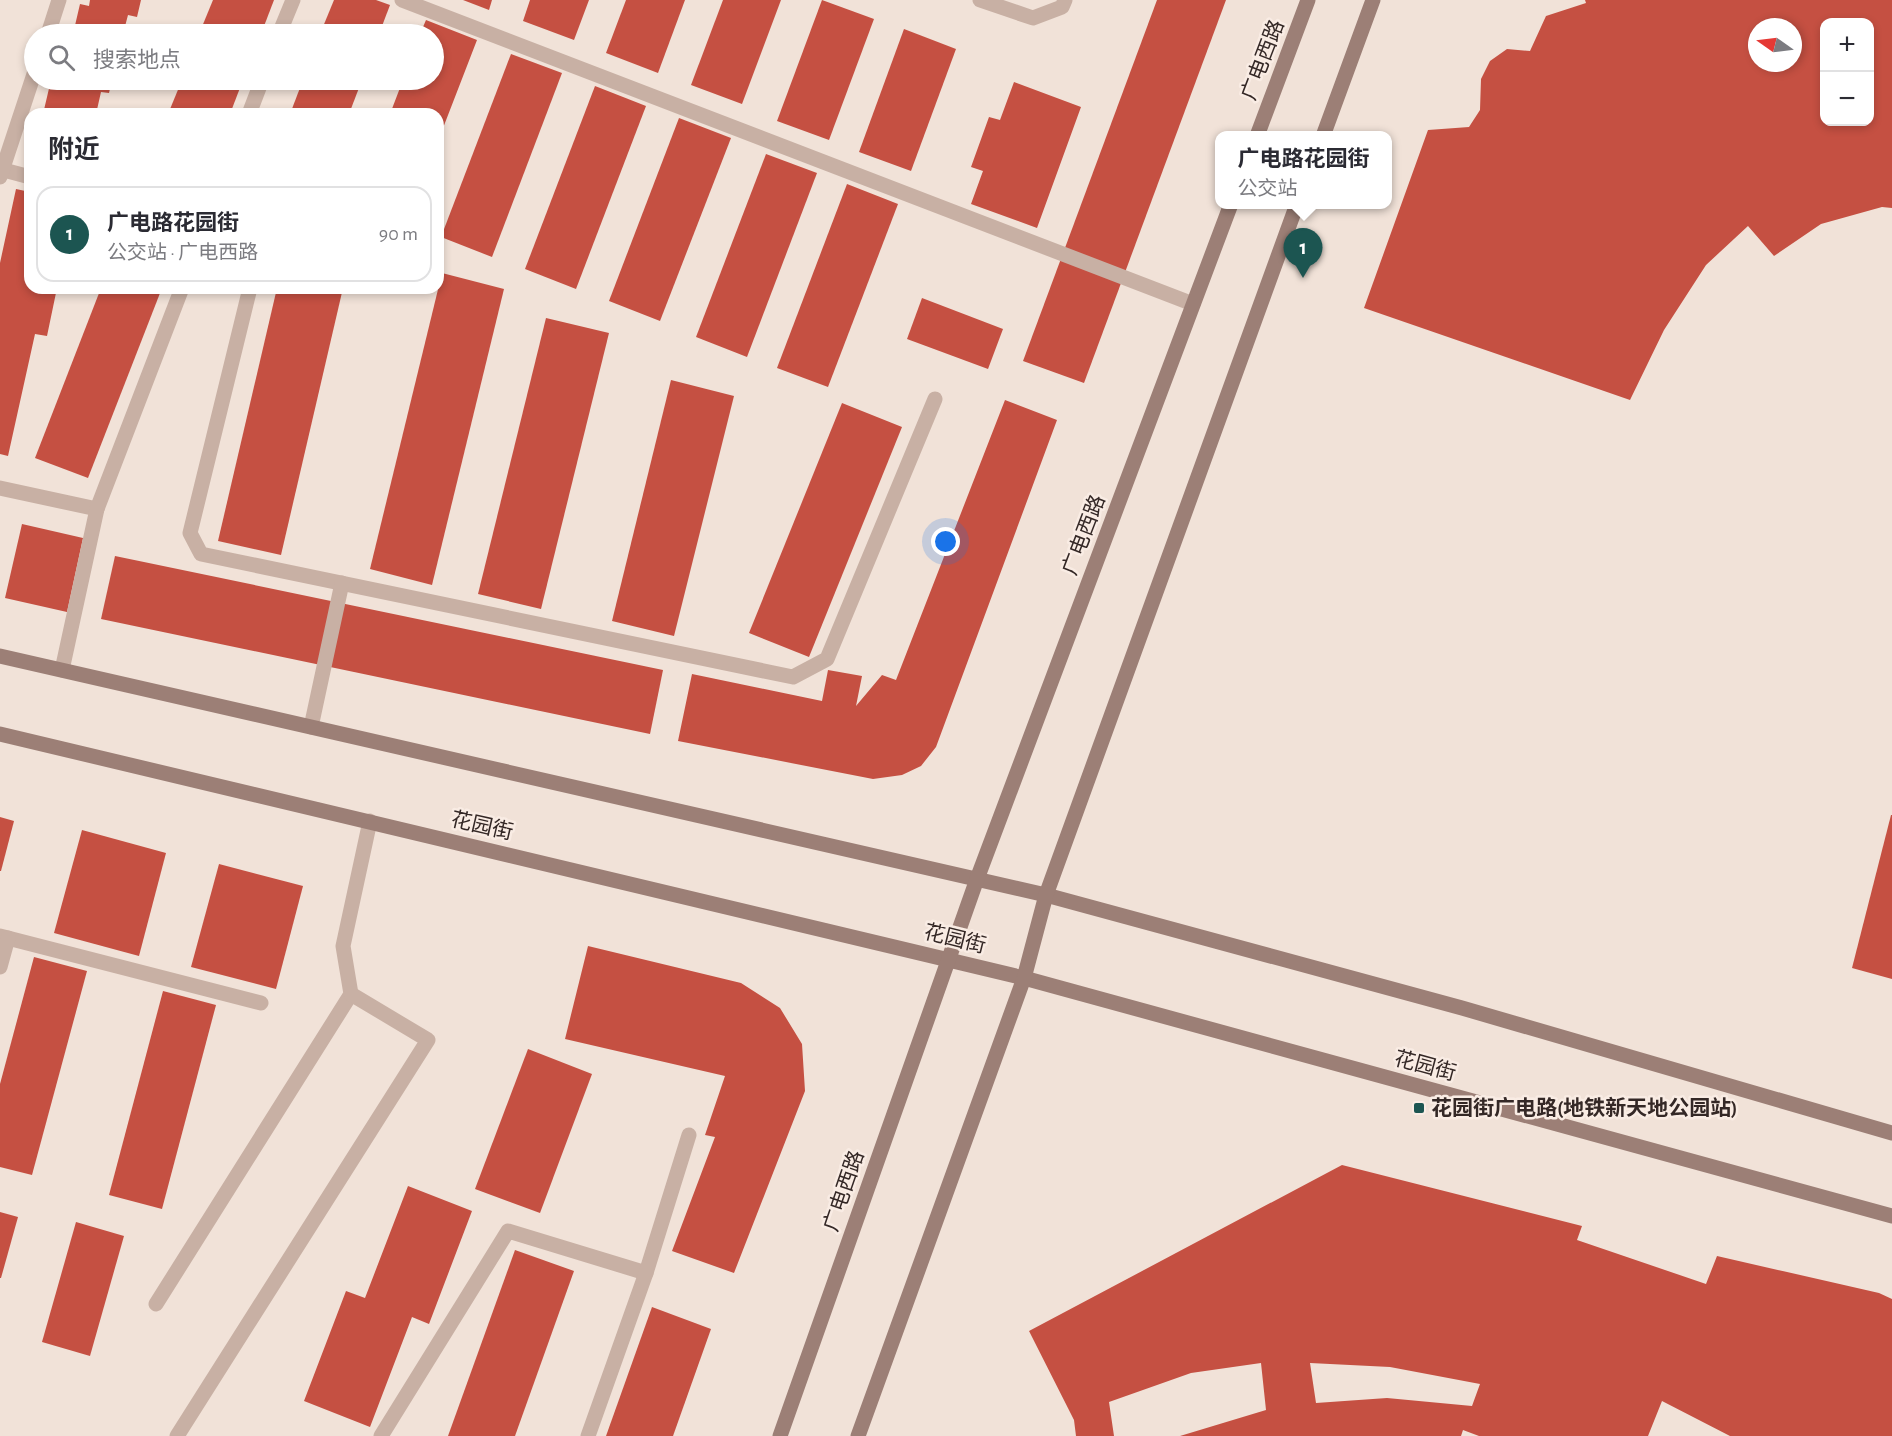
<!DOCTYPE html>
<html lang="zh">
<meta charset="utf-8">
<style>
body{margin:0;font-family:"Alegreya Sans","Noto Sans SC",sans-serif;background:#f7f7f7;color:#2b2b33}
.controls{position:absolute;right:18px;top:18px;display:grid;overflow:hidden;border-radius:12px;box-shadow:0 3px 9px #0003}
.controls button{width:54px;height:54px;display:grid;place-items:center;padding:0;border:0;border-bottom:2px solid #e1e1e2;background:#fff;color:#2b2b33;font:30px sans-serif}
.compass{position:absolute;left:1748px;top:18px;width:54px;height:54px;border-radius:50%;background:#fff;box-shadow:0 3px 9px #0003;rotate:284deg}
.you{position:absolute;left:946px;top:542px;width:21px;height:21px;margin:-15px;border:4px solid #fff;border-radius:50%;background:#1a73e8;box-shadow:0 0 0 9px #1a73e833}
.badge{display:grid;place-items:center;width:39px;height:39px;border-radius:50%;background:#1c5551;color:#fff;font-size:20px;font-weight:700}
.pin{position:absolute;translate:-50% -50px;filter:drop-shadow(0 2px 3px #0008)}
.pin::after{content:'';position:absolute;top:32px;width:21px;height:18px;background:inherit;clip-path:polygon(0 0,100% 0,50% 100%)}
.popup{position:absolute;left:1215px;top:131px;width:177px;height:78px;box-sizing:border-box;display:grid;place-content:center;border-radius:12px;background:#fff;filter:drop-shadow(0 2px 4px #0005);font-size:20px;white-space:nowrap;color:#7c7c81}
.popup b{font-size:22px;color:#2b2b33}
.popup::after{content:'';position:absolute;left:50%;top:100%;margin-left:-12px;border:12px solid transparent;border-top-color:#fff}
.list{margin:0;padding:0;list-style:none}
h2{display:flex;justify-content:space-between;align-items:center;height:78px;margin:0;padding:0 24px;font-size:26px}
h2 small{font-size:20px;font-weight:400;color:#7c7c81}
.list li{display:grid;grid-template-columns:39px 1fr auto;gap:18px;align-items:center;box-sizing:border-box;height:96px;margin:0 12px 12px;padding:0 12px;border:2px solid #e1e1e2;border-radius:18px}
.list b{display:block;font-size:22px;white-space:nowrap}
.list p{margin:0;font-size:20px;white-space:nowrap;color:#7c7c81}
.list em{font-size:20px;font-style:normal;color:#7c7c81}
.icon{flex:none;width:33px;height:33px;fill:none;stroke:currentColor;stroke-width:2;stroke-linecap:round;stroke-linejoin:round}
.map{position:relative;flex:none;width:1892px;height:1436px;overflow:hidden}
.search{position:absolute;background:#fff;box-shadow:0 3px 9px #0003;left:24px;top:24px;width:420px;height:66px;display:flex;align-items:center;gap:15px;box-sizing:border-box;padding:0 21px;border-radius:33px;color:#7c7c81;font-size:22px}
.panel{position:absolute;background:#fff;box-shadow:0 3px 9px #0003;left:24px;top:108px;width:420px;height:186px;border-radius:18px}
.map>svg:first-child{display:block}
</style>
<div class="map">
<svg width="1892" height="1436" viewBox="0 0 1892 1436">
<rect width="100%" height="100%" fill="#f1e2d8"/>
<g fill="#c55042" fill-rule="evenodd">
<polygon points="90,0 141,0 137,17 128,15 123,34 73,34 80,4 89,6"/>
<polygon points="213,0 274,0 261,34 199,34"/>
<polygon points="334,0 376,0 390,5 379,34 320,34"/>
<polygon points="463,0 492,0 489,10"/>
<polygon points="530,0 589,0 574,40 523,21"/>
<polygon points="626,0 685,0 658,73 606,53"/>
<polygon points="723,0 781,0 742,104 691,85"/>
<polygon points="822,0 874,19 829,140 777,121"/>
<polygon points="1157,0 1226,0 1084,383 1023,361"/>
<path d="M 1585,0 L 1892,0 L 1892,208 L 1882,207 L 1821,224 L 1774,256 L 1748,226 L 1706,265 L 1664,330 L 1630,400 L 1364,308 L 1428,130 L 1469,127 L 1480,110 L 1481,79 L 1490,61 L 1507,49 L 1530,51 L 1546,16 L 1586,3 ZM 1824,22 L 1870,22 L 1870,122 L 1824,122 ZM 1757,27 L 1793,27 L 1793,63 L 1757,63 Z"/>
<polygon points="426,20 477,40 438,141 438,114 390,114 403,80 434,80 434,34 420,34"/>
<polygon points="904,29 956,49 911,171 859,152"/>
<polygon points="511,54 562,73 492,257 441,237"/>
<polygon points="51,80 62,81 112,80 109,93 101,92 96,114 43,114"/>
<polygon points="182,80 243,80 230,114 168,114"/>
<polygon points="303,80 362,80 349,114 290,114"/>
<polygon points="1014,82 1081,107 1037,228 971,204 983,171 971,167 989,117 1000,120"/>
<polygon points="595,86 646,106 576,289 525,269"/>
<polygon points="679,118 731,138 660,321 609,301"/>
<polygon points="766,154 817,173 747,357 696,337"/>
<polygon points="847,184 898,204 828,387 777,368"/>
<polygon points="16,189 30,192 30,288 57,288 47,336 35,334 8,456 0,454 0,263"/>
<polygon points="442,273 504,289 432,585 370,569"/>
<polygon points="101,288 162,288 88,478 35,458"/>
<polygon points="277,288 343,288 281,555 218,541"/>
<polygon points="922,298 1003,329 988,369 907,339"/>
<polygon points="546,318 609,333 541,609 478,594"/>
<polygon points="671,380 734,396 674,636 612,621"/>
<polygon points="1005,400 1057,420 936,747 921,766 902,775 873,779 678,741 692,674 822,701 828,670 862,676 856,706 882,675 896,680"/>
<polygon points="842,403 902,427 809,657 749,633"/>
<polygon points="22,524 83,538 67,612 5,598"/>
<polygon points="115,556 663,670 650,734 101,619"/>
<polygon points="1891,815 1892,815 1892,979 1852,968"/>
<polygon points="0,817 14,821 1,871 0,871"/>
<polygon points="82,830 166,853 139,956 54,933"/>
<polygon points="219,864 303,886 276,989 191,967"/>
<polygon points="588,946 741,983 780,1008 802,1044 805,1091 734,1273 672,1251 715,1137 705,1135 725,1076 565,1039"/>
<polygon points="34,957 87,971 32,1175 0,1167 0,1084"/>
<polygon points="163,991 216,1005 162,1209 109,1195"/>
<polygon points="528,1049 592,1074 540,1213 475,1189"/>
<path d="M 1342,1165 L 1582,1226 L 1577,1240 L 1706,1284 L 1717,1256 L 1879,1293 L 1892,1299 L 1892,1436 L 1730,1436 L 1662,1401 L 1648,1436 L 1479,1436 L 1463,1430 L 1461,1436 L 1180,1436 L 1266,1410 L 1261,1363 L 1191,1373 L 1109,1402 L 1114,1436 L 1076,1436 L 1074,1420 L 1029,1331 ZM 1310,1363 L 1390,1367 L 1480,1384 L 1472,1406 L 1387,1398 L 1316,1403 Z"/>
<polygon points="408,1186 472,1211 429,1324 412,1317 370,1427 304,1401 346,1291 365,1298"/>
<polygon points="0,1212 18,1217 1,1278 0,1278"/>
<polygon points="76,1222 124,1236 90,1356 42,1342"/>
<polygon points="515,1250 574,1271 515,1436 448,1436"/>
<polygon points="652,1307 711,1329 673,1436 606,1436"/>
</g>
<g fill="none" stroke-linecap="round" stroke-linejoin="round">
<g stroke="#c8b0a4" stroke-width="15">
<polyline points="402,0 1193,304"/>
<polyline points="980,0 1033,18 1062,7 1065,0"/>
<polyline points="48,34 59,0"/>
<polyline points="279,34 293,0"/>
<polyline points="249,114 262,80"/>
<polyline points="0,169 30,177"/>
<polyline points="0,177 34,74"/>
<polyline points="250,288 190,533 201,554 793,677 827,659 935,399"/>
<polyline points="0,488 97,509"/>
<polyline points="62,670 97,509 182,288"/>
<polyline points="311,727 342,583"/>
<polyline points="0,936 261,1003"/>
<polyline points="0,967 8,938"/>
<polyline points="156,1304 351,994 343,946 370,821"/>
<polyline points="177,1436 428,1040 351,994"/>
<polyline points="381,1436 508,1231 646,1273"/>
<polyline points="588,1436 646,1273 689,1135"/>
</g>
<g stroke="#9c7f76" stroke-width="15">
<polyline points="1257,136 1308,0"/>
<polyline points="1323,136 1373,0"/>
<polyline points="0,656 1046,895 1462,1008 1892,1133"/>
<polyline points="0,734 1024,978 1892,1216"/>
<polyline points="780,1436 977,879 1231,204"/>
<polyline points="858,1436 1024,978 1046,895 1297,204"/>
</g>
</g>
<rect fill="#1c5551" stroke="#f9ece4" stroke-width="2" x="1413" y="1102" width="12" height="12" rx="3"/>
<g text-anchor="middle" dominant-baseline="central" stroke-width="5" stroke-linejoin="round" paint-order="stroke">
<g font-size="21" fill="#342826" stroke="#f9ece4">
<text transform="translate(1263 60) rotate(-69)">广电西路</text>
<text transform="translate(1084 535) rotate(-69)">广电西路</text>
<text transform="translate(482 826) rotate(13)">花园街</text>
<text transform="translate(955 939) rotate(14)">花园街</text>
<text transform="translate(1425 1066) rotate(15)">花园街</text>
<text transform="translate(844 1191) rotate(-71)">广电西路</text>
</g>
<g font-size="21" font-weight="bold" fill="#342826" stroke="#f9ece4" text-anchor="start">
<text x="1431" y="1108">花园街广电路(地铁新天地公园站)</text>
</g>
</g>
</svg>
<div class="controls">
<button>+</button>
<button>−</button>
</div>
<svg class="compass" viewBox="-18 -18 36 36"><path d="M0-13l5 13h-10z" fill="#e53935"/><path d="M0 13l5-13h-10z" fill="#7c7c81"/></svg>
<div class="you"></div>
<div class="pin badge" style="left:1303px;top:278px">1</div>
<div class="popup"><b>广电路花园街</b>公交站</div>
<div class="search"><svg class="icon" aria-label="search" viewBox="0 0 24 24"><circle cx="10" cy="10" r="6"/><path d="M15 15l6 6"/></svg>搜索地点</div>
<section class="panel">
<h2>附近<small></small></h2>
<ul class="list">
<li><span class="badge">1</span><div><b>广电路花园街</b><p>公交站 · 广电西路</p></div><em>90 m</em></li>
</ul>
</section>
</div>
